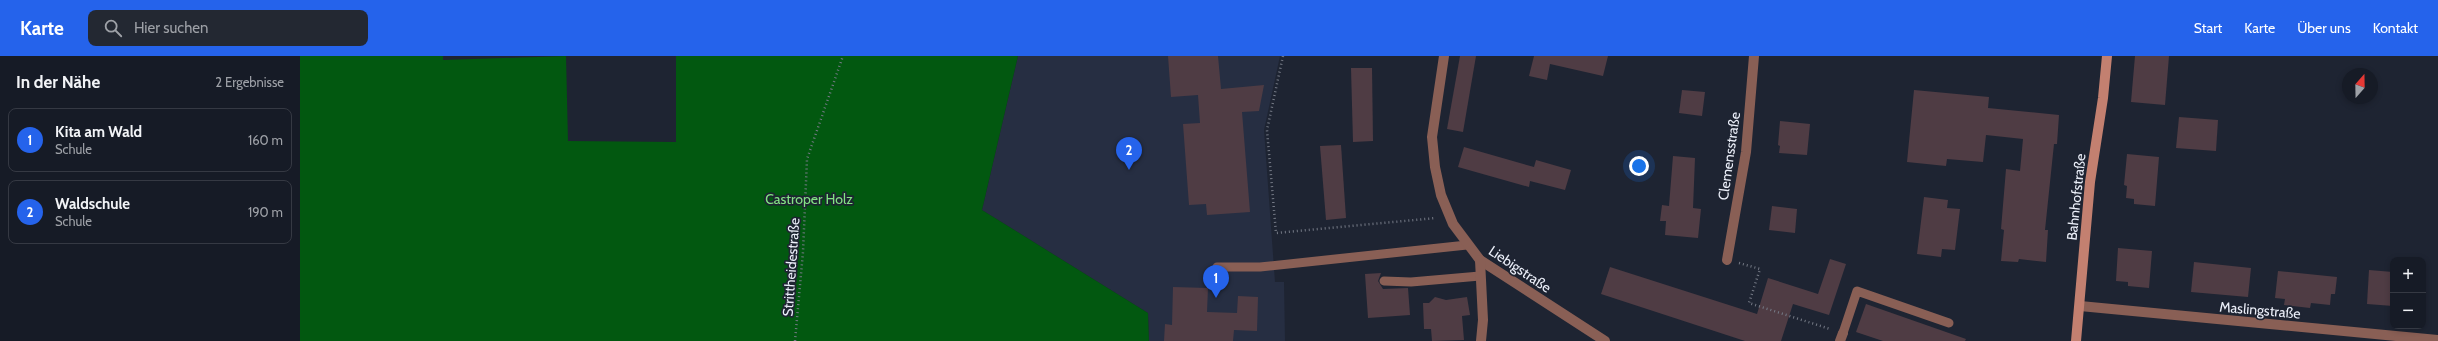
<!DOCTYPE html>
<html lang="de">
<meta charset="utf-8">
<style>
body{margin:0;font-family:Cabin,sans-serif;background:#232832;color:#f1f3f6}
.controls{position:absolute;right:12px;bottom:12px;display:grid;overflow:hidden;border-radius:8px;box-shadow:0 2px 6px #0003}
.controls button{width:36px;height:36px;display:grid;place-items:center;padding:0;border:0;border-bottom:1px solid #353943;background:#161b26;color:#f1f3f6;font:20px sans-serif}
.compass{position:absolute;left:2042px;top:12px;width:36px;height:36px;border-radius:50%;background:#161b26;box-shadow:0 2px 6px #0003;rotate:20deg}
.you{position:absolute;left:1339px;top:110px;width:14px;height:14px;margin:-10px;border:3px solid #fff;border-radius:50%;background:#1a73e8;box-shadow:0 0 0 6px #1a73e833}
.badge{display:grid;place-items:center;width:26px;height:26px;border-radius:50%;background:#2563eb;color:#fff;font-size:13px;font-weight:700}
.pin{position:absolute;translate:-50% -33px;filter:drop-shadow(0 1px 2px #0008)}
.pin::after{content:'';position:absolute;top:21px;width:14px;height:12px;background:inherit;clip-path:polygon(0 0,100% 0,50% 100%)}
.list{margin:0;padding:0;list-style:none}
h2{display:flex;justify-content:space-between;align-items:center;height:52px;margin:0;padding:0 16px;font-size:17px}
h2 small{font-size:13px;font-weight:400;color:#9ea1a7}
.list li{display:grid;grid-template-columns:26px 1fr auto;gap:12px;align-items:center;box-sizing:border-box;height:64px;margin:0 8px 8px;padding:0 8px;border:1px solid #353943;border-radius:8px}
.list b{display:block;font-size:15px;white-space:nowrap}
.list p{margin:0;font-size:13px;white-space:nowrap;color:#9ea1a7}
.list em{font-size:13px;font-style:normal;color:#9ea1a7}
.icon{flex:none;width:22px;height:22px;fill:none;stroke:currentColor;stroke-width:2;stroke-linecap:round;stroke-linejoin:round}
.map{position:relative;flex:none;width:2138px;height:285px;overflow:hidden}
header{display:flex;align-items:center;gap:24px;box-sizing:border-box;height:56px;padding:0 20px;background:#2563eb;color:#fff}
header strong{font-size:19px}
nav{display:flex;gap:22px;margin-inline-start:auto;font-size:14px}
.search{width:280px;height:36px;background:#232832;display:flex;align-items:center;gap:10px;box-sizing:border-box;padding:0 14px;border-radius:8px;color:#9ea1a7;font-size:15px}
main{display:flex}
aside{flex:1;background:#161b26}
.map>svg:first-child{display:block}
</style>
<header>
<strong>Karte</strong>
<div class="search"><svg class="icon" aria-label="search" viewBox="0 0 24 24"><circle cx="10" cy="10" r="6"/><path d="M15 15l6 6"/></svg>Hier suchen</div>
<nav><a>Start</a><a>Karte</a><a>Über uns</a><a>Kontakt</a></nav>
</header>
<main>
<aside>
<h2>In der Nähe<small>2 Ergebnisse</small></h2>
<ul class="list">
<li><span class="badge">1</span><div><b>Kita am Wald</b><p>Schule</p></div><em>160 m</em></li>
<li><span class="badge">2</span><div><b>Waldschule</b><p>Schule</p></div><em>190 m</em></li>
</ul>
</aside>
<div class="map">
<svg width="2138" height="285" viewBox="0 0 2138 285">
<rect width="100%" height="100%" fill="#1e2432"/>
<polygon fill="#262e42" points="718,0 980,0 964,74 975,226 984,226 985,285 849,285 848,257 682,154"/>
<polygon fill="#025810" points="0,0 143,0 143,4 266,0 268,85 376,86 376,0 718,0 682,154 848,257 849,285 0,285"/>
<g fill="#4f3c44">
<polygon points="868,0 918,0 921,33 964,29 959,55 942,56 950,156 907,159 906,148 889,149 883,68 900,67 898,39 871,41"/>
<polygon points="1160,0 1176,0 1163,76 1147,73"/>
<polygon points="1234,0 1308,0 1303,20 1250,8 1247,24 1229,20"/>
<polygon points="1835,0 1869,0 1865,49 1831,46"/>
<polygon points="1051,12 1072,12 1073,85 1053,86"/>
<polygon points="1382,34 1405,36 1402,60 1379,57"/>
<polygon points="1614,34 1689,41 1688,52 1759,59 1757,88 1754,88 1745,174 1748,174 1746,206 1719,203 1718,206 1701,205 1704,174 1701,173 1706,113 1720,115 1723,83 1686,79 1683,106 1647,103 1646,110 1607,106"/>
<polygon points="1879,61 1918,64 1916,95 1876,92"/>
<polygon points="1480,65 1510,68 1507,99 1479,97 1480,90 1478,89"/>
<polygon points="1041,89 1046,162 1026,164 1020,90"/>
<polygon points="1164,91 1234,111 1236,104 1271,114 1265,134 1230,125 1229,131 1158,111"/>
<polygon points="1827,98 1859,101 1855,150 1834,148 1834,143 1826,142 1827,130 1824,129"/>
<polygon points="1373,100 1395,102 1393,152 1401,153 1398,182 1365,179 1366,165 1360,165 1362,149 1369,150"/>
<polygon points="1624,141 1648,144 1647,152 1660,153 1655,194 1642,193 1641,201 1617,198"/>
<polygon points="1472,150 1497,153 1495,177 1469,174"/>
<polygon points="1818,192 1852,195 1849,232 1828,230 1828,226 1816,225"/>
<polygon points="1530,203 1546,208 1529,259 1493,248 1481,285 1445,285 1301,238 1310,211 1457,258 1468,222 1518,238"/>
<polygon points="1894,206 1951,212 1948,241 1891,236"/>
<polygon points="2069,214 2093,216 2093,250 2067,248"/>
<polygon points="1978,215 2037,221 2035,238 2031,238 2030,249 2011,247 2010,252 1984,249 1985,243 1975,242"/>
<polygon points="1081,217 1078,225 1083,233 1108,232 1110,259 1068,262 1065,218"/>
<polygon points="873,231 908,232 907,256 937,257 938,240 958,241 957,275 934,274 933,285 864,285 865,268 872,269"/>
<polygon points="1135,241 1146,244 1167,241 1170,259 1162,260 1164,284 1132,285 1131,273 1124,273 1123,247 1129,247"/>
<polygon points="1566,248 1666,283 1665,285 1583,285 1556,276"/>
</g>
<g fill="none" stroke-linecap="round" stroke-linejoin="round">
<g stroke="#757a86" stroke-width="2.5" stroke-dasharray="1 3" stroke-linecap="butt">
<polyline points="983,0 967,74 976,177 1136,162"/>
<polyline points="1439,207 1460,213 1449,247 1530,273"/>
<polyline points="495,285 503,196 507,103 543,0"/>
</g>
<g stroke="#895f55" stroke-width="9">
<polyline points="917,211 960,211 1167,189"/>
<polyline points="1084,225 1111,226 1180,220"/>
<polyline points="1543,277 1557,235 1649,267"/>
</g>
<g stroke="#895f55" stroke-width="10">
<polyline points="1144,0 1132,81 1135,111 1141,139 1153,168 1180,204 1305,285"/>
<polyline points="1180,204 1183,264 1181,285"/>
<polyline points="1427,204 1446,96 1454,0"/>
<polyline points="1780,250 2138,284"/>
<polyline points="1540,285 1543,277"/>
</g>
<polyline stroke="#c38070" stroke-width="10" points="1776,285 1790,126 1803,42 1807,0"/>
</g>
<g text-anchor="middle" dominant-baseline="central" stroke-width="3.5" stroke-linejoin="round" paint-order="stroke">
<g font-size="14" fill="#ebeff9" stroke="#1e2432">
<text transform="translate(1429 100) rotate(-82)">Clemensstraße</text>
<text transform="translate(1776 141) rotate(-84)">Bahnhofstraße</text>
<text transform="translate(491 211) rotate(-86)">Strittheidestraße</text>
<text transform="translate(1220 213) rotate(34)">Liebigstraße</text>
<text transform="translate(1960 254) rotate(5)">Maslingstraße</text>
</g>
<g font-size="14" fill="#83e384" stroke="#1e2432">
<text x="509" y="143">Castroper Holz</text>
</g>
</g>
</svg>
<div class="controls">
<button>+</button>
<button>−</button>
</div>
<svg class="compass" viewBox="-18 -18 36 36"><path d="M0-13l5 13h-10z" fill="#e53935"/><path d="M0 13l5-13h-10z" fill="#9ea1a7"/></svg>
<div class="you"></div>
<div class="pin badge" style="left:916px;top:242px">1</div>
<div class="pin badge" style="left:829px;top:114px">2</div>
</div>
</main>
